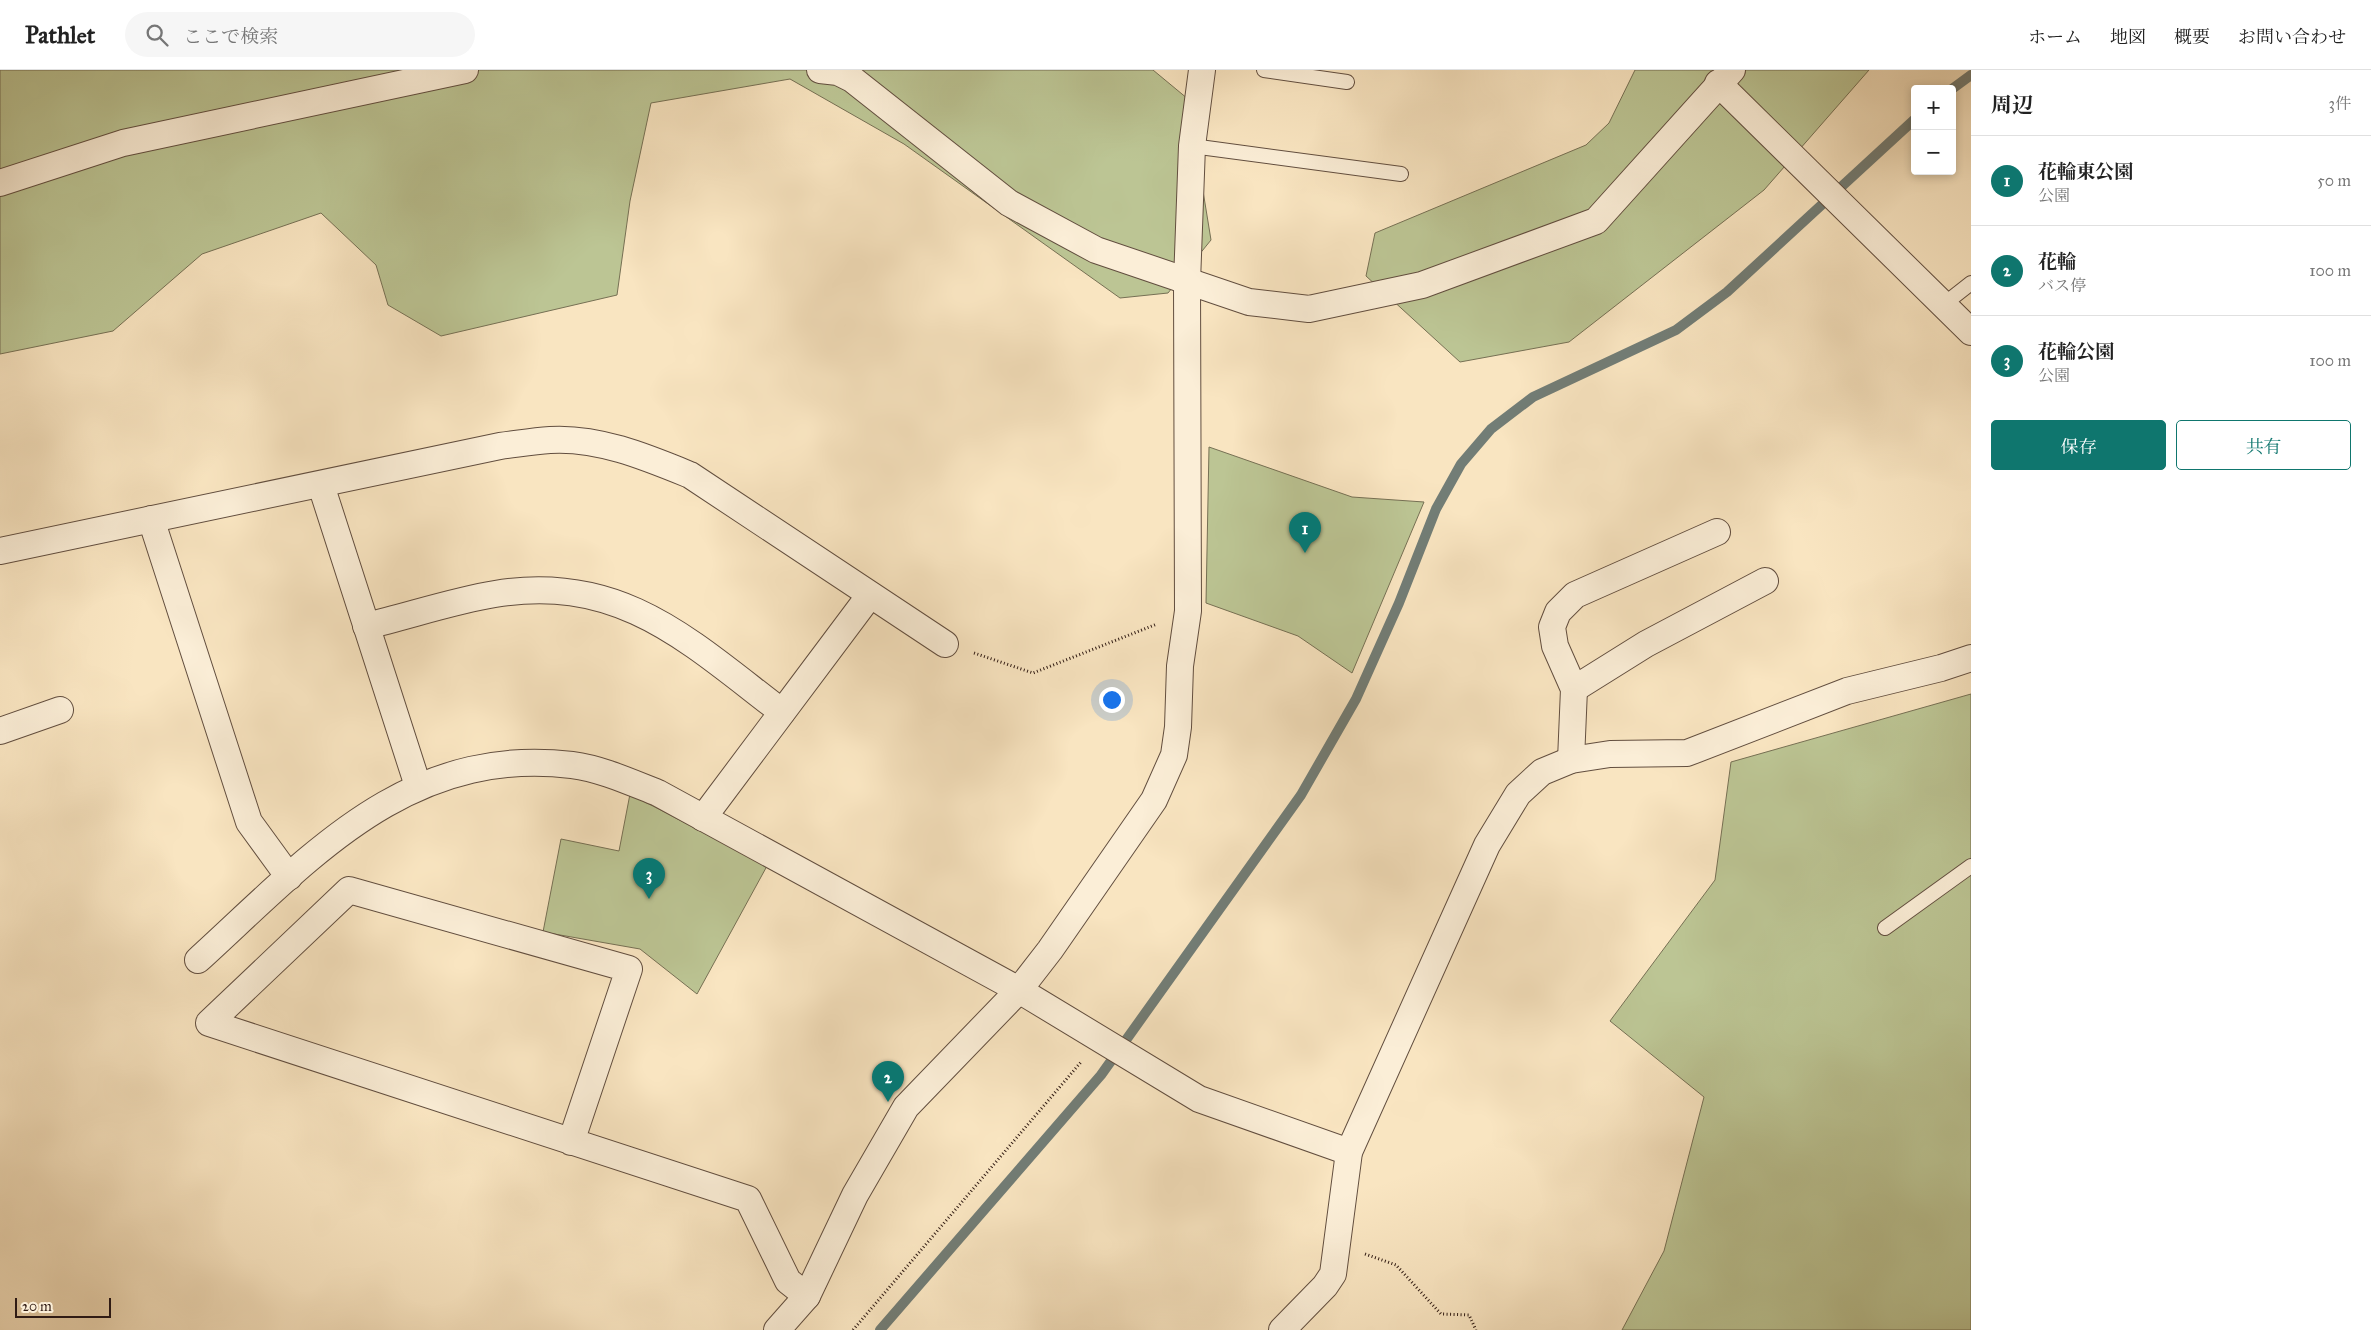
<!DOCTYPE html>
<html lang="ja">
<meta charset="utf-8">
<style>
body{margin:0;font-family:"IM FELL Great Primer","Noto Serif JP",serif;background:#f6f6f6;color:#222}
.controls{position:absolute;right:15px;top:15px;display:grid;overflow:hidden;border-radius:5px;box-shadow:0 2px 8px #0003}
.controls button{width:45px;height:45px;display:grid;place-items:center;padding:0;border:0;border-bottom:1px solid #e0e0e0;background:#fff;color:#222;font:25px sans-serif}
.scale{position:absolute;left:15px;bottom:12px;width:96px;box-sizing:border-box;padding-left:5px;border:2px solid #301b14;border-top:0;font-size:14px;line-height:18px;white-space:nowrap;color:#301b14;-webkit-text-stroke:4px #fbeed7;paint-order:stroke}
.you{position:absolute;left:1111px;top:629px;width:18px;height:18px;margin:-12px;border:4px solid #fff;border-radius:50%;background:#1a73e8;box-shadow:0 0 0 8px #1a73e833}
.badge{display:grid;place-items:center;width:32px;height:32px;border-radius:50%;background:#0f766e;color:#fff;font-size:16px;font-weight:700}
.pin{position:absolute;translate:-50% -41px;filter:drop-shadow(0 1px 2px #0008)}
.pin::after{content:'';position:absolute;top:26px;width:18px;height:15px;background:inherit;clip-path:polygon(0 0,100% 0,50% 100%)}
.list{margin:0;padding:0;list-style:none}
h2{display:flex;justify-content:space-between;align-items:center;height:65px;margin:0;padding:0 20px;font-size:21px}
h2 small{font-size:16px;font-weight:400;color:#767676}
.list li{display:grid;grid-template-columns:32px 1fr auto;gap:15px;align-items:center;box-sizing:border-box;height:90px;padding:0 20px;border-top:1px solid #e0e0e0}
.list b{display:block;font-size:19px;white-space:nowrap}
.list p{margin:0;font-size:16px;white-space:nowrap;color:#767676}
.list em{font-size:16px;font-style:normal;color:#767676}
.actions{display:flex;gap:10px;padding:15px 20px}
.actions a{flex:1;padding:11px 0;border:1px solid #0f766e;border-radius:5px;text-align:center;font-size:18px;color:#0f766e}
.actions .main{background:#0f766e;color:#fff}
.icon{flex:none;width:28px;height:28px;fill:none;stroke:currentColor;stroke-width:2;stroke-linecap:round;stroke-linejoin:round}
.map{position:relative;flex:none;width:1971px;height:1260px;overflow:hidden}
header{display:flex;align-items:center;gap:30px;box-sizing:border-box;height:70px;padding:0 25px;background:#fff;border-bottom:1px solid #e0e0e0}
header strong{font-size:24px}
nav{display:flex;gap:28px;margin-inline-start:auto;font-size:18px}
.search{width:350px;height:45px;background:#f6f6f6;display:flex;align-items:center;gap:12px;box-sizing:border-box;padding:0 18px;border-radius:28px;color:#767676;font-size:19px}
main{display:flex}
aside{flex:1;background:#fff}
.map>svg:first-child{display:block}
</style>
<header>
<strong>Pathlet</strong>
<div class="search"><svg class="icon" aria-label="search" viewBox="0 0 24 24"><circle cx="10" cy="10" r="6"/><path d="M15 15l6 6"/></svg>ここで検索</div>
<nav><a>ホーム</a><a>地図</a><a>概要</a><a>お問い合わせ</a></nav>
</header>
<main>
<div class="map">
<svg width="1971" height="1260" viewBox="0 0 1971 1260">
<rect width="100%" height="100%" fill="#f9e5c1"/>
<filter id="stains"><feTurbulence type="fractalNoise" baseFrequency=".004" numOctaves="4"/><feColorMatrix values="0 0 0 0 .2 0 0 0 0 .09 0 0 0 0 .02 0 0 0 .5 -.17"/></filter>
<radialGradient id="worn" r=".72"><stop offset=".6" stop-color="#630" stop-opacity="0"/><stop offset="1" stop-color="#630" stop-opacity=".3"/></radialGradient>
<g fill="#bcc594" stroke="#767054">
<polygon points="0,0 1153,0 1188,29 1211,170 1168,223 1120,228 904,74 790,9 651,33 630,131 617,225 441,266 388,235 376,195 321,143 202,184 113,261 0,284"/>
<polygon points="1635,0 1869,0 1764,120 1569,272 1460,292 1366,206 1375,163 1586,75 1609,53"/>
<polygon points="1209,377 1352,427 1424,432 1352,603 1298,566 1206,533"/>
<polygon points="1971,624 1971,1260 1622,1260 1664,1181 1704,1027 1610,951 1715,810 1731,692"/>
<polygon points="630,724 767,796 697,924 640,879 543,862 561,769 619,781"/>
</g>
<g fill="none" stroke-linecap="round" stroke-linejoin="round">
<g stroke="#727d76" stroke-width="10">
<polyline points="1952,19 1971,5"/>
<polyline points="880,1260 1101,1005 1301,725 1356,629 1399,533 1436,439 1461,394 1491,359 1533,327 1676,260 1727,222 1915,49"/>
</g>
<defs>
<g id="service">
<polyline points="1264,0 1347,12"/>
<polyline points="1192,76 1401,104"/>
<polyline points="1943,235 1971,213"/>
<polyline points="1885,858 1971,796"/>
</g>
<g id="minor">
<polyline points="820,0 838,2 852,9 1009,133 1096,180 1249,232 1309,239 1422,215 1596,151 1732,0"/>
<polyline points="1718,13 1971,262"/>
<polyline points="0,113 123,73 465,0"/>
<polyline points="321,415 418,716"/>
<polyline points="151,449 249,752 289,807"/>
<path d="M 0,481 L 500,376 C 517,374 533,371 550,370 C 598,367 646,387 690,405 L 945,574"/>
<path d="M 366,556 C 409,546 452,531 495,524 C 621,503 690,572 782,642"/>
<polyline points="1574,619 1646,574 1765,511"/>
<polyline points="0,661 60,640"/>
<polyline points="1571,690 1574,619 1555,576 1552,557 1558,542 1575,525 1717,462"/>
<polyline points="703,748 870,525"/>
<path d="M 198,890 C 309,789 406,675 572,695 C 602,699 630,712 658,723 L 1019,920 L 1199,1029 L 1349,1082"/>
<polyline points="571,1072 629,899 349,820 209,953 748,1129 788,1211 807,1226"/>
<polyline points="777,1260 807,1226 855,1125 906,1037 1019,920 1050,880 1154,730 1174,685 1178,657 1180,596 1188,541 1187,212 1192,76 1202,0"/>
<polyline points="1282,1260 1325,1216 1333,1204 1349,1082 1487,775 1518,724 1542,702 1571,690 1610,684 1687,683 1847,621 1941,598 1971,588"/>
</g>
</defs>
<use href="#service" stroke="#624e3f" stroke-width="16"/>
<use href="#minor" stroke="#624e3f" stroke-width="28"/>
<g stroke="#301b14" stroke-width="3" stroke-dasharray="1 2.5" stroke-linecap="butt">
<polyline points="974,583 1033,603 1157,554"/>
<polyline points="1365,1184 1396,1195 1441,1244 1469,1245 1476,1260"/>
<polyline points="853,1260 1081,992"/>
</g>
<use href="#service" stroke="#fbeed7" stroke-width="14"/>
<use href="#minor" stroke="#fbeed7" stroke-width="26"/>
</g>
<rect width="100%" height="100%" filter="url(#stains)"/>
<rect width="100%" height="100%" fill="url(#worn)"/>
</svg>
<div class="controls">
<button>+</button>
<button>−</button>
</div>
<div class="scale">20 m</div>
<div class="you"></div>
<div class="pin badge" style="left:1305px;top:483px">1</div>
<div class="pin badge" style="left:888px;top:1032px">2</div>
<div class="pin badge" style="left:649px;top:829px">3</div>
</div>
<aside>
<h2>周辺<small>3件</small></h2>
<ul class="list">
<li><span class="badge">1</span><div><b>花輪東公園</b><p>公園</p></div><em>50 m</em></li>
<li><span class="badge">2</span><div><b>花輪</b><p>バス停</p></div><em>100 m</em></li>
<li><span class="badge">3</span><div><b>花輪公園</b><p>公園</p></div><em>100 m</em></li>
</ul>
<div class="actions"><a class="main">保存</a><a>共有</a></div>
</aside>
</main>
